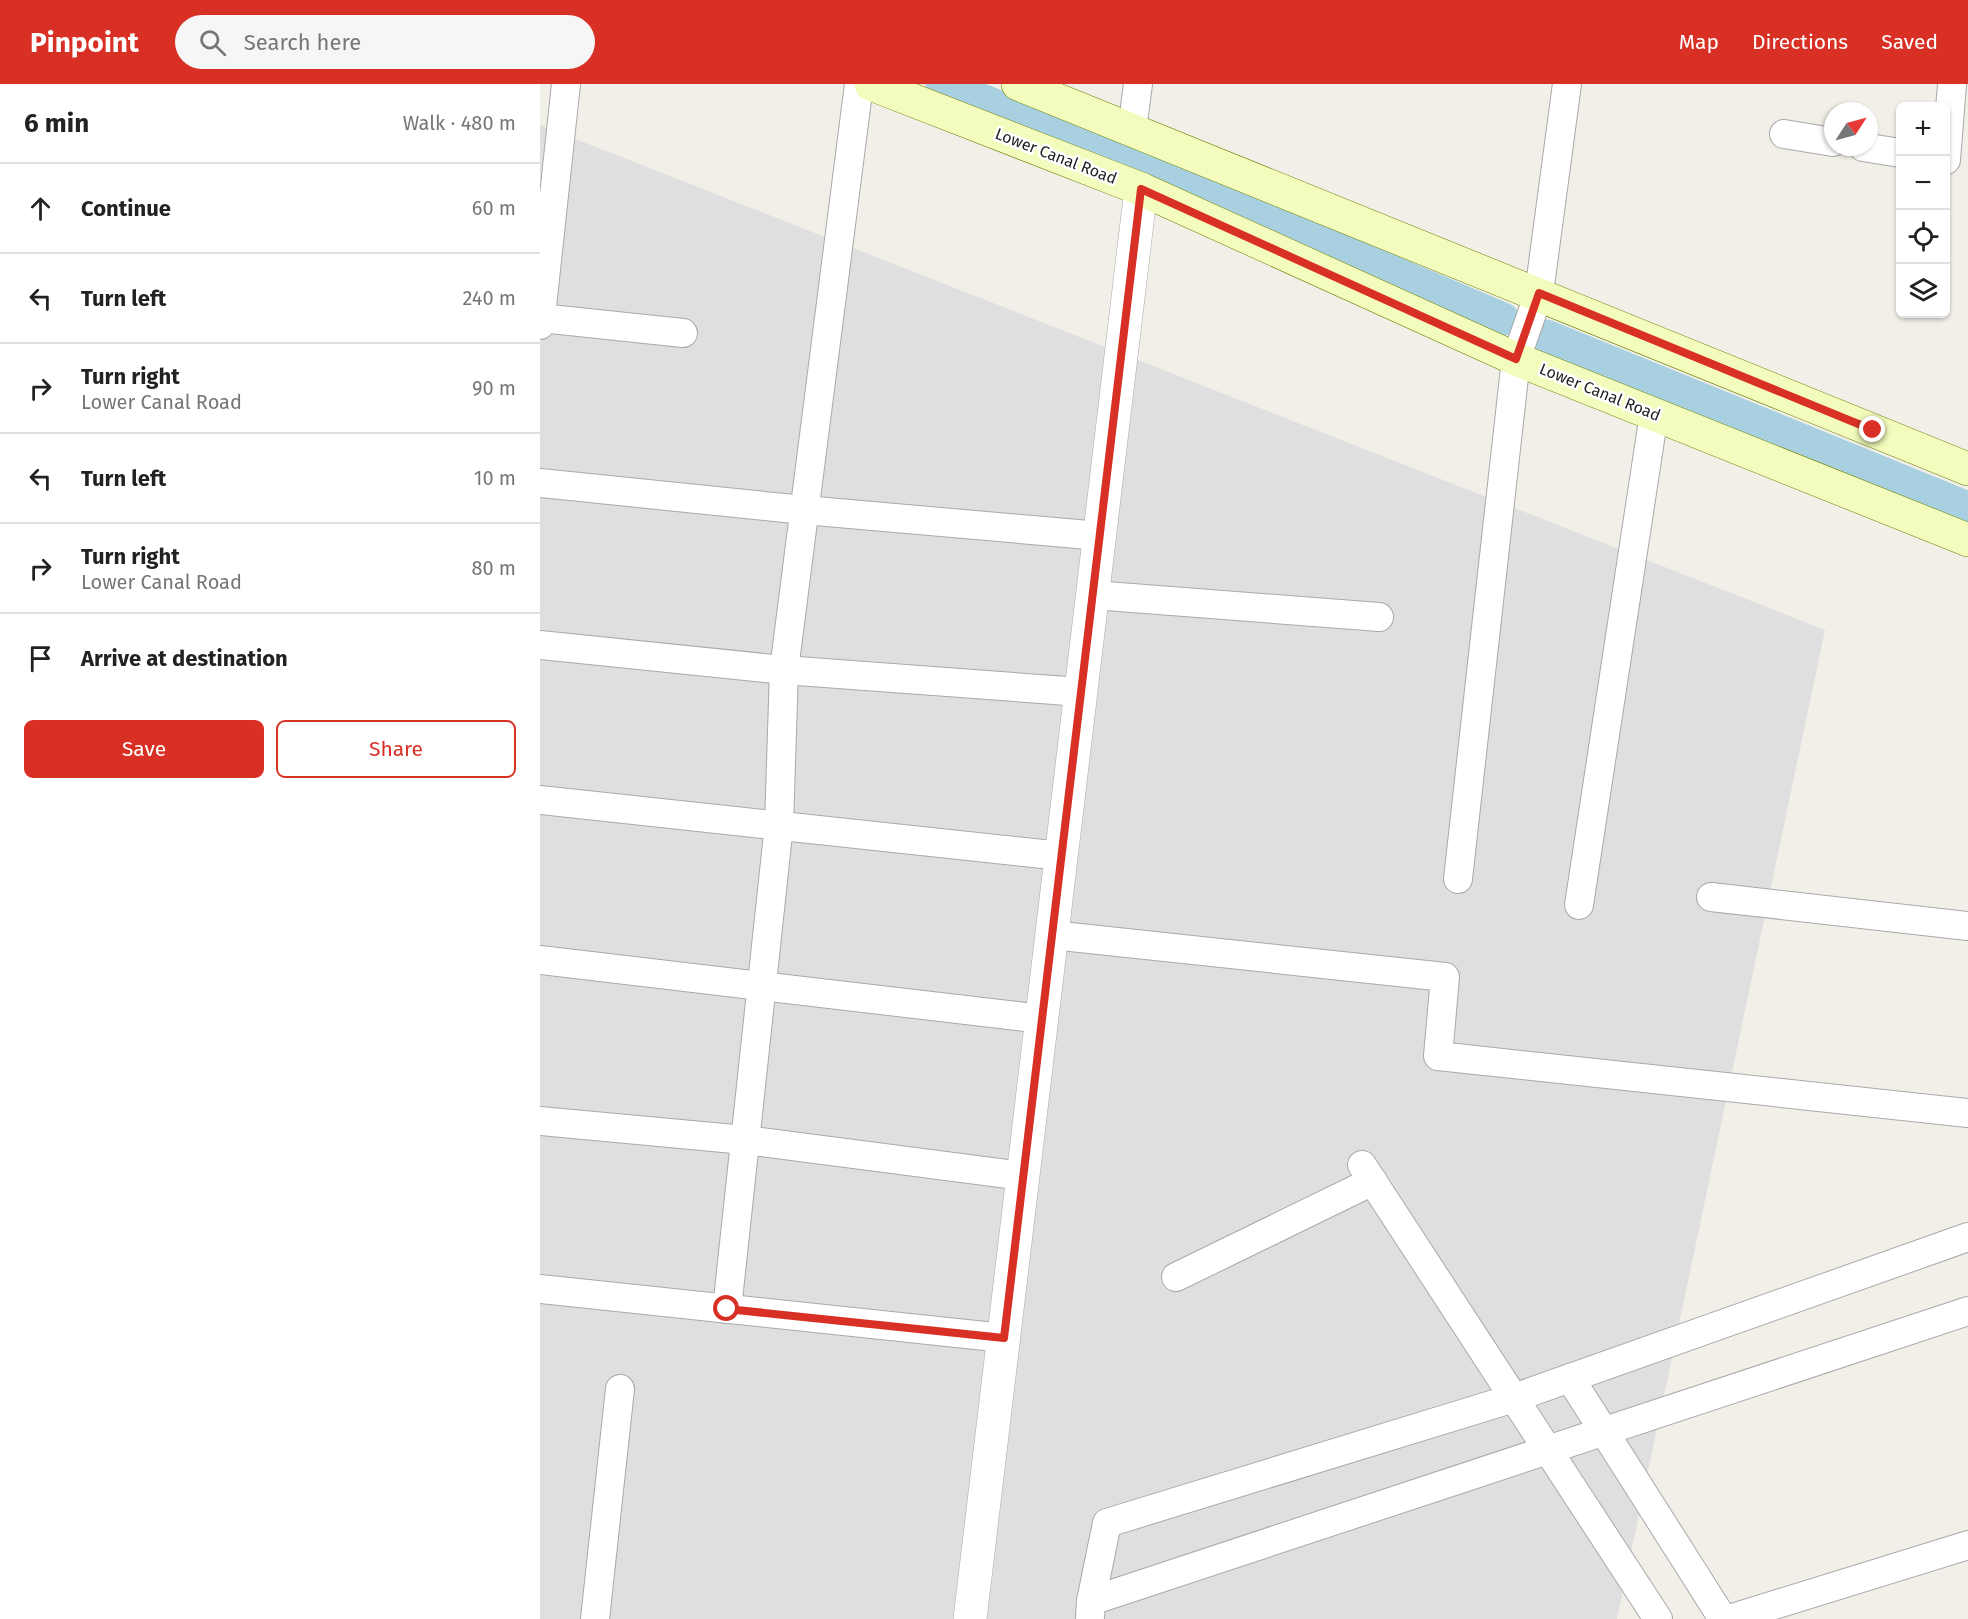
<!DOCTYPE html>
<meta charset="utf-8">
<style>
body{margin:0;font-family:"Fira Sans",sans-serif;background:#f6f6f6;color:#222}
.controls{position:absolute;right:18px;top:18px;display:grid;overflow:hidden;border-radius:9px;box-shadow:0 2px 4px #0004}
.controls button{width:54px;height:54px;display:grid;place-items:center;padding:0;border:0;border-bottom:2px solid #e0e0e0;background:#fff;color:#222;font:30px sans-serif}
.compass{position:absolute;left:1284px;top:18px;width:54px;height:54px;border-radius:50%;background:#fff;box-shadow:0 2px 4px #0004;rotate:54deg}
.stop{position:absolute;width:18px;height:18px;margin:-14px;border:4px solid #d93025;border-radius:50%;background:#fff}
.stop.end{background:#d93025;border-color:#fff;box-shadow:0 2px 6px #0008}
.list{margin:0;padding:0;list-style:none}
h2{display:flex;justify-content:space-between;align-items:center;height:78px;margin:0;padding:0 24px;font-size:26px}
h2 small{font-size:20px;font-weight:400;color:#767676}
.list li{display:grid;grid-template-columns:39px 1fr auto;gap:18px;align-items:center;box-sizing:border-box;height:90px;padding:0 24px;border-top:2px solid #e0e0e0}
.list b{display:block;font-size:22px;white-space:nowrap}
.list p{margin:0;font-size:20px;white-space:nowrap;color:#767676}
.list em{font-size:20px;font-style:normal;color:#767676}
.actions{display:flex;gap:12px;padding:18px 24px}
.actions a{flex:1;padding:14px 0;border:2px solid #d93025;border-radius:9px;text-align:center;font-size:21px;color:#d93025}
.actions .main{background:#d93025;color:#fff}
.icon{flex:none;width:33px;height:33px;fill:none;stroke:currentColor;stroke-width:2;stroke-linecap:round;stroke-linejoin:round}
.map{position:relative;flex:none;width:1428px;height:1535px;overflow:hidden}
header{display:flex;align-items:center;gap:36px;box-sizing:border-box;height:84px;padding:0 30px;background:#d93025;color:#fff}
header strong{font-size:28px}
nav{display:flex;gap:33px;margin-inline-start:auto;font-size:21px}
.search{width:420px;height:54px;background:#f6f6f6;display:flex;align-items:center;gap:15px;box-sizing:border-box;padding:0 21px;border-radius:33px;color:#767676;font-size:22px}
main{display:flex}
aside{flex:1;background:#fff}
.map>svg:first-child{display:block}
</style>
<header>
<strong>Pinpoint</strong>
<div class="search"><svg class="icon" aria-label="search" viewBox="0 0 24 24"><circle cx="10" cy="10" r="6"/><path d="M15 15l6 6"/></svg>Search here</div>
<nav><a>Map</a><a>Directions</a><a>Saved</a></nav>
</header>
<main>
<aside>
<h2>6 min<small>Walk · 480 m</small></h2>
<ul class="list">
<li><svg class="icon" aria-label="ahead" viewBox="0 0 24 24"><path d="M12 20V5M6 11l6-6 6 6"/></svg><div><b>Continue</b></div><em>60 m</em></li>
<li><svg class="icon" aria-label="left" viewBox="0 0 24 24"><path d="M17 20v-9H6M10 6l-5 5 5 5"/></svg><div><b>Turn left</b></div><em>240 m</em></li>
<li><svg class="icon" aria-label="right" viewBox="0 0 24 24"><path d="M7 20v-9h11M14 6l5 5-5 5"/></svg><div><b>Turn right</b><p>Lower Canal Road</p></div><em>90 m</em></li>
<li><svg class="icon" aria-label="left" viewBox="0 0 24 24"><path d="M17 20v-9H6M10 6l-5 5 5 5"/></svg><div><b>Turn left</b></div><em>10 m</em></li>
<li><svg class="icon" aria-label="right" viewBox="0 0 24 24"><path d="M7 20v-9h11M14 6l5 5-5 5"/></svg><div><b>Turn right</b><p>Lower Canal Road</p></div><em>80 m</em></li>
<li><svg class="icon" aria-label="arrive" viewBox="0 0 24 24"><path d="M6 21V4h12l-3 4 3 4H6"/></svg><div><b>Arrive at destination</b></div></li>
</ul>
<div class="actions"><a class="main">Save</a><a>Share</a></div>
</aside>
<div class="map">
<svg width="1428" height="1535" viewBox="0 0 1428 1535">
<rect width="100%" height="100%" fill="#f2efe8"/>
<polygon fill="#e0dfdf" points="0,41 1285,546 1077,1535 0,1535"/>
<g fill="none" stroke-linecap="round" stroke-linejoin="round">
<g stroke="#a8d0e0" stroke-width="33">
<polyline points="402,0 580,72 963,235"/>
<polyline points="1006,252 1428,424"/>
</g>
<defs>
<g id="minor">
<polyline points="592,46 598,0"/>
<polyline points="1244,50 1293,58"/>
<polyline points="1323,63 1360,69"/>
<polyline points="1406,76 1412,0"/>
<polyline points="0,234 143,249"/>
<polyline points="0,241 26,0"/>
<polyline points="0,399 264,426 560,452"/>
<polyline points="553,511 839,533"/>
<polyline points="0,561 244,586 541,608"/>
<polyline points="0,716 521,772"/>
<polyline points="918,795 976,275 999,209 1027,0"/>
<polyline points="1171,813 1428,842"/>
<polyline points="1039,821 1114,330"/>
<polyline points="512,851 905,893 898,972 1428,1029"/>
<polyline points="0,876 502,935"/>
<polyline points="0,1037 205,1056 483,1092"/>
<polyline points="822,1081 1118,1535"/>
<polyline points="636,1193 833,1097"/>
<polyline points="0,1205 464,1254"/>
<polyline points="187,1225 239,741 244,586 319,0"/>
<polyline points="1030,1294 1183,1535"/>
<polyline points="551,1517 567,1439 974,1314 1428,1153"/>
<polyline points="550,1533 551,1517 1428,1227"/>
<polyline points="55,1535 80,1305"/>
<polyline points="1189,1535 1428,1461"/>
</g>
<polyline id="tertiary" points="430,1535 601,105"/>
<g id="secondary">
<polyline points="331,0 601,105 976,275 1428,456"/>
<polyline points="478,0 1428,385"/>
</g>
</defs>
<use href="#minor" stroke="#a9a9a9" stroke-width="30"/>
<use href="#tertiary" stroke="#a9a9a9" stroke-width="34"/>
<use href="#secondary" stroke="#698002" stroke-width="34"/>
<use href="#minor" stroke="#fff" stroke-width="28"/>
<use href="#tertiary" stroke="#fff" stroke-width="33"/>
<use href="#secondary" stroke="#f4fcbd" stroke-width="33"/>
</g>
<g fill="none" stroke-linecap="round" stroke-linejoin="round">
<polyline stroke="#d93025" stroke-width="8" points="187,1225 464,1254 601,105 976,275 999,209 1333,346"/>
</g>
<g text-anchor="middle" dominant-baseline="central" stroke-width="5" stroke-linejoin="round" paint-order="stroke">
<g font-size="16" fill="#222" stroke="#fff">
<text transform="translate(516 72) rotate(21)">Lower Canal Road</text>
<text transform="translate(1060 308) rotate(22)">Lower Canal Road</text>
</g>
</g>
</svg>
<div class="controls">
<button>+</button>
<button>−</button>
<button><svg class="icon" aria-label="locate" viewBox="0 0 24 24"><circle cx="12" cy="12" r="6"/><path d="M12 2v4M12 18v4M2 12h4M18 12h4"/></svg></button>
<button><svg class="icon" aria-label="layers" viewBox="0 0 24 24"><path d="M12 4l9 5-9 5-9-5zM3 14l9 5 9-5"/></svg></button>
</div>
<svg class="compass" viewBox="-18 -18 36 36"><path d="M0-13l5 13h-10z" fill="#e53935"/><path d="M0 13l5-13h-10z" fill="#767676"/></svg>
<div class="stop" style="left:187px;top:1225px"></div>
<div class="stop end" style="left:1333px;top:346px"></div>
</div>
</main>
